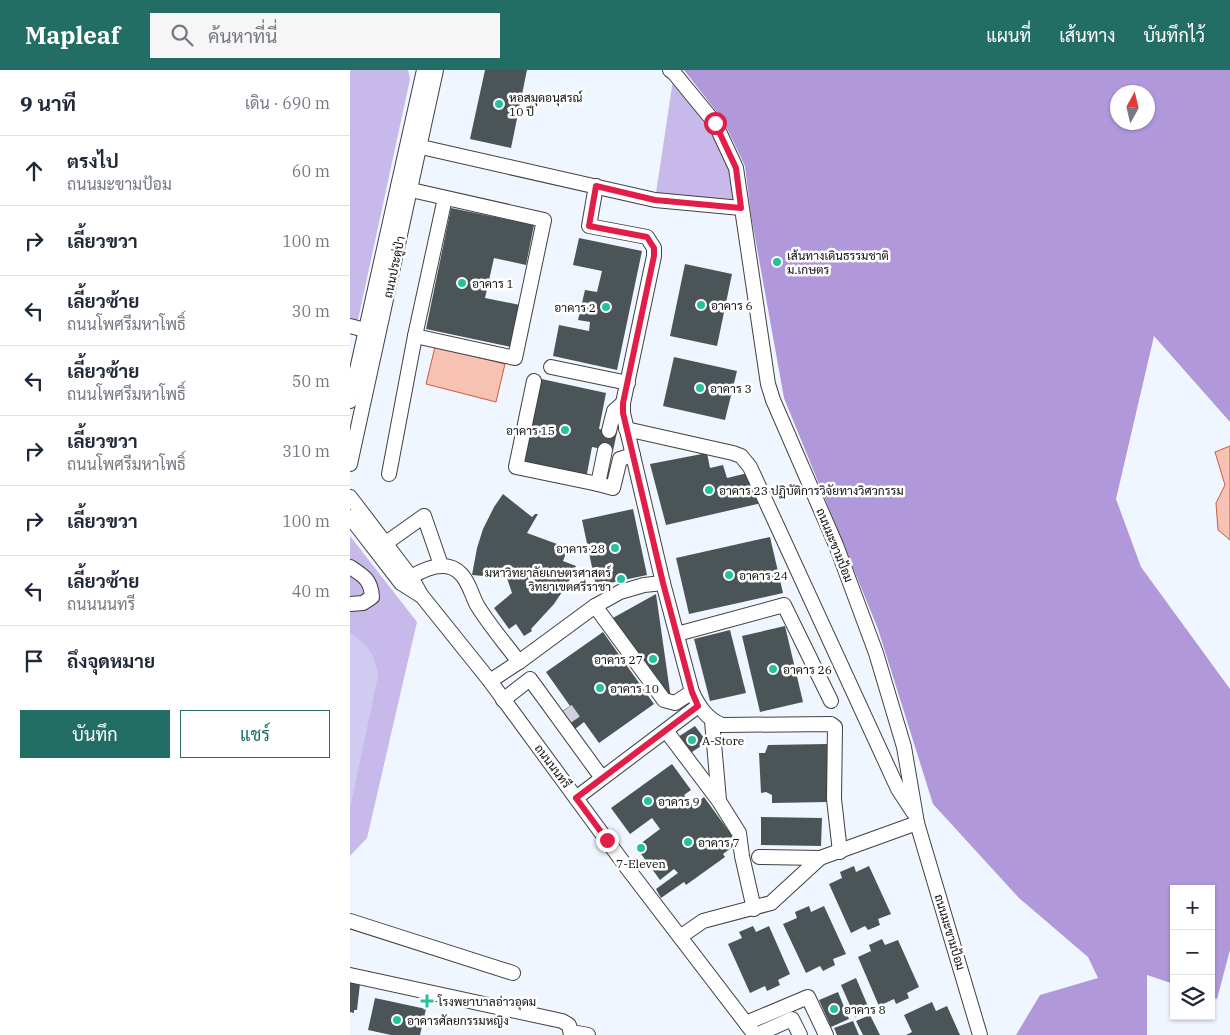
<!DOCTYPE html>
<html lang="th">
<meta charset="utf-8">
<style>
body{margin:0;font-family:"IBM Plex Serif",Sarabun,serif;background:#f6f6f7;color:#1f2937}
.controls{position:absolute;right:15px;bottom:15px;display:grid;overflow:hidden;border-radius:0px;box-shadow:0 1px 4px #0004}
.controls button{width:45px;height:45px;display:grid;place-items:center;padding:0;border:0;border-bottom:1px solid #e0e1e3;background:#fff;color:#1f2937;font:25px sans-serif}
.compass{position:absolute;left:760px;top:15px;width:45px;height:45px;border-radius:50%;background:#fff;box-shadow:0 1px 4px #0004;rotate:8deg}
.stop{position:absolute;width:15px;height:15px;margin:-11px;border:4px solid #e11d48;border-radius:50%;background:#fff}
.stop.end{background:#e11d48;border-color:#fff;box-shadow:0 1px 5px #0008}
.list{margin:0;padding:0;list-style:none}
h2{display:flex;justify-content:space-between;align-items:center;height:65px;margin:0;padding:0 20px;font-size:21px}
h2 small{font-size:16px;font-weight:400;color:#747a83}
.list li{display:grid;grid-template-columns:32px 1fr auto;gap:15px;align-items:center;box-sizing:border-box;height:70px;padding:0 20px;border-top:1px solid #e0e1e3}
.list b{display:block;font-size:19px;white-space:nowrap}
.list p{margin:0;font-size:16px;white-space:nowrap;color:#747a83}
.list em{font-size:16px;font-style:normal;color:#747a83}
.actions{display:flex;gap:10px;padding:15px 20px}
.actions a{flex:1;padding:11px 0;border:1px solid #226d64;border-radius:0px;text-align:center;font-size:18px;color:#226d64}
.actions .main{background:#226d64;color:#fff}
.icon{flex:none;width:28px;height:28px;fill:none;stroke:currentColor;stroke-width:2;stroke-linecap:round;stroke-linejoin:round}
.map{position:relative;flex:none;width:880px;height:965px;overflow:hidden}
header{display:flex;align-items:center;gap:30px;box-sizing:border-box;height:70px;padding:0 25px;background:#226d64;color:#fff}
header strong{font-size:24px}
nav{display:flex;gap:28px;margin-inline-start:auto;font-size:18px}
.search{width:350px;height:45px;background:#f6f6f7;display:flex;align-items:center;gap:12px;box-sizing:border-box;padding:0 18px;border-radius:0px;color:#747a83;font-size:19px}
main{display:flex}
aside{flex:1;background:#fff}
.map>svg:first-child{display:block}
</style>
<header>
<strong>Mapleaf</strong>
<div class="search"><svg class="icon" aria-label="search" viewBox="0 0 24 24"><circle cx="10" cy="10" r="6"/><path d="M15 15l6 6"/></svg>ค้นหาที่นี่</div>
<nav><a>แผนที่</a><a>เส้นทาง</a><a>บันทึกไว้</a></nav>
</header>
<main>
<aside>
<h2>9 นาที<small>เดิน · 690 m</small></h2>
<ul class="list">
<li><svg class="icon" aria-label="ahead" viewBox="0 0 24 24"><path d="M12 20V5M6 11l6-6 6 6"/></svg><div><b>ตรงไป</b><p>ถนนมะขามป้อม</p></div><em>60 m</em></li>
<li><svg class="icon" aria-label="right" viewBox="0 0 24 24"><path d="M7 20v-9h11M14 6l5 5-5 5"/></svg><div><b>เลี้ยวขวา</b></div><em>100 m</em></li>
<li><svg class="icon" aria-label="left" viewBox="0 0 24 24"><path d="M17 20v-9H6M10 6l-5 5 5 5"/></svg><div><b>เลี้ยวซ้าย</b><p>ถนนโพศรีมหาโพธิ์</p></div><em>30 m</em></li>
<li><svg class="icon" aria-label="left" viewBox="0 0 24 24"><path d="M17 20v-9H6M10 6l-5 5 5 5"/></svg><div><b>เลี้ยวซ้าย</b><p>ถนนโพศรีมหาโพธิ์</p></div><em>50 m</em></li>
<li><svg class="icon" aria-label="right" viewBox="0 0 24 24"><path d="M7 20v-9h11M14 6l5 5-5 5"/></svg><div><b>เลี้ยวขวา</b><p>ถนนโพศรีมหาโพธิ์</p></div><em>310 m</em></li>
<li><svg class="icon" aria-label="right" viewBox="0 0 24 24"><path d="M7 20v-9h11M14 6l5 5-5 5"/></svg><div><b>เลี้ยวขวา</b></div><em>100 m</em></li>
<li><svg class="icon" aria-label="left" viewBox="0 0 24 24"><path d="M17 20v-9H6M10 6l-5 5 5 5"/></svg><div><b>เลี้ยวซ้าย</b><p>ถนนนนทรี</p></div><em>40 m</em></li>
<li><svg class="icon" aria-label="arrive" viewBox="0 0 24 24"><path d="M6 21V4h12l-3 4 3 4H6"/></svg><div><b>ถึงจุดหมาย</b></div></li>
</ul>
<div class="actions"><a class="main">บันทึก</a><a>แชร์</a></div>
</aside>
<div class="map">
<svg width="880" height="965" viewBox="0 0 880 965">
<rect width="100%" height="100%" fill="#f0f6ff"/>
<g fill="#c7b9ea">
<polygon points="0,0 58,0 60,9 8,250 0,248"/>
<polygon points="324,3 386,98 391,138 305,130"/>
<polygon points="0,466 67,552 17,768 0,786"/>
</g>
<path fill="#b098db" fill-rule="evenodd" d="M 334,0 L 880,0 L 880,352 L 804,266 L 766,429 L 791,497 L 880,619 L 880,880 L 867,929 L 861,927 L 861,819 L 824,819 L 824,914 L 797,905 L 797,965 L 666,965 L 690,925 L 748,908 L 738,887 L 669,828 L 583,734 L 528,559 L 434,328 L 401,145 L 395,96 L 373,50 ZM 768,22 L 798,22 L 798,52 L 768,52 Z"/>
<path fill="#d1cbf1" d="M 0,563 C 18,574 25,585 28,606 L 0,739 Z"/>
<g fill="#f7c1b4" stroke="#ce5a3a">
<polygon points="85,277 155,294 146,332 76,314"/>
<polygon points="880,376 880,470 868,460 866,433 875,415 865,382"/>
</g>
<g fill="#4b5557">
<polygon points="135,0 177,0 161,78 120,69"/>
<polygon points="101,138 184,155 176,195 144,188 135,228 170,235 161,277 76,259"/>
<polygon points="229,168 292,181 267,300 203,286 209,255 239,261 240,252 228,250 235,220 247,222 252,201 223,195"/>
<polygon points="335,194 382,204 367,276 320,266"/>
<polygon points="324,287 387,301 375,350 313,336"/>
<polygon points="187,308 256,323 249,359 267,362 263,381 242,377 236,409 169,395"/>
<polygon points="357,383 360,398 373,395 377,408 402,402 416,432 316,455 300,394"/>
<polygon points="153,424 182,447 185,444 188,444 177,463 218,478 213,491 226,496 218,513 204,534 181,559 182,561 174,566 166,554 159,559 144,538 162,523 157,508 122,505 127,478 133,459 144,437"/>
<polygon points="283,439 297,505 246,516 232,450"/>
<polygon points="420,467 433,523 339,544 326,488"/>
<polygon points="306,524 321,629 261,549"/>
<polygon points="435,556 453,632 410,642 392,566"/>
<polygon points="380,560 396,623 360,631 344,569"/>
<polygon points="253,562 304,634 249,673 234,652 225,659 212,641 220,636 196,602"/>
<polygon points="345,656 357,672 339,684 328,667"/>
<polygon points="477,674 478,732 422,733 422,725 416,722 411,723 409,683 415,683 418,675"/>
<polygon points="322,694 341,720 334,725 343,736 354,727 383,767 381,768 385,775 373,784 375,787 336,815 334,812 311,828 306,819 328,803 324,799 310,810 286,777 310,759 302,748 280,764 261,738"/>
<polygon points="411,747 472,748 471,776 411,775"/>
<polygon points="504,796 506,802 519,796 541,844 528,849 530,855 518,860 515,856 501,863 479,814 492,808 490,802"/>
<polygon points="459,836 461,842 474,836 496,884 483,889 485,895 473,901 470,896 456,903 433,854 447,848 445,842"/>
<polygon points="403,856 406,862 419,856 440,904 428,910 430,915 417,921 415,916 400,923 378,874 392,868 389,862"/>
<polygon points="532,869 535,875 548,870 569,917 557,923 559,928 546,934 544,929 529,936 508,887 521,881 519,875"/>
<polygon points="506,908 520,941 505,947 491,915"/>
<polygon points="0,912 10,914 7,940 4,940 4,943 0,942"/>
<polygon points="488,922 499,949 481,957 469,930"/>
<polygon points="25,928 76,939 70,965 41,965 18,960"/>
<polygon points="582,932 586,941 597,936 610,965 556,965 562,962 554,945"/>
<polygon points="520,945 530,965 513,965 506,951"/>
<polygon points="503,951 509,965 487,965 484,958"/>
</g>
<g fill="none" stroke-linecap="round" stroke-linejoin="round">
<polyline stroke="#ced3db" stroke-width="14" stroke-dasharray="14 7" stroke-linecap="butt" points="216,639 228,656"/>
<defs>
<g id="minor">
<polyline points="320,0 324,3 365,53 386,98 418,314 423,330 486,475 526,583 554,677 567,753 630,965"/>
<polyline points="58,74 305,130 391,138"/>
<path d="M 246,116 L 239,156 L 297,167 L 304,178 L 304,186 L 273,333 L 273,343 L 313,513 L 342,622 C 349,637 357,649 372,655 L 481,654 L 485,657 L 484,729 L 490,782"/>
<polyline points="48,117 194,150 165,288 65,266"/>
<polyline points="0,256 15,260"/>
<polyline points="201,297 278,313"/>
<polyline points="184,311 166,397 248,414"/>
<polyline points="0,331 74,0"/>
<polyline points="276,359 383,383 391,386 400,397 548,719 563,742"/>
<polyline points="259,361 264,341 273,333"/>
<polyline points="255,380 248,414 263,418 270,389 283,385"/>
<polyline points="0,394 86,0"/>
<polyline points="39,404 65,266 95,128"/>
<polyline points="0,427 61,507 71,525 140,611 278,799 405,965"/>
<polyline points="0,447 51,513 70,525"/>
<polyline points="36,473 74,446 91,495"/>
<path d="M 0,497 C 14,506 21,510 22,527 L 13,533 L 0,534"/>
<path d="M 61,507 C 76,498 97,489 111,504 C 119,512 122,526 127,535 C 139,555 155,573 169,592"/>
<polyline points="245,536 314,630 325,633 342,622"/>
<polyline points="327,564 434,535 481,631"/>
<polyline points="140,611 169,592 245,536 270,522 294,515 313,513"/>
<polyline points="153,630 180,609 252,708"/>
<polyline points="362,651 369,730"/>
<polyline points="317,662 369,731 389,763 392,786 404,839"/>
<polyline points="226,728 348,636"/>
<polyline points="409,787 470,788"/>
<polyline points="0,851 163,903"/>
<polyline points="330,867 353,851 421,833 470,788 567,753"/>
<polyline points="0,905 212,951 219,955 221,965"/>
<polyline points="396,953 458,927 476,965"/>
<polyline points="222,962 238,965"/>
<polyline points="406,965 442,949 450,965"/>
</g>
</defs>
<use href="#minor" stroke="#414141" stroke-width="16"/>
<use href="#minor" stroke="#fff" stroke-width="14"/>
</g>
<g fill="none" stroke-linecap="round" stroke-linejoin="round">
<polyline stroke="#e11d48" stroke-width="6" points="257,770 226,728 348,636 342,622 313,513 273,343 273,333 304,186 304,178 297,167 239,156 246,116 305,130 391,138 386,98 365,53"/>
</g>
<g fill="#25c09c" stroke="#fff" stroke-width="2">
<circle cx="149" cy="34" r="5"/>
<circle cx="427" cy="192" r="5"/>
<circle cx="112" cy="213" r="5"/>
<circle cx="351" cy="235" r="5"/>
<circle cx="256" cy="237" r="5"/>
<circle cx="350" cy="318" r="5"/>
<circle cx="215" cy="360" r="5"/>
<circle cx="359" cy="420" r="5"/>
<circle cx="265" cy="478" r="5"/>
<circle cx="379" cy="505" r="5"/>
<circle cx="271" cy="509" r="5"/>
<circle cx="303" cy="589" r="5"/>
<circle cx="423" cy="599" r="5"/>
<circle cx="250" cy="618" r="5"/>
<circle cx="342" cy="670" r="5"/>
<circle cx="298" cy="731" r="5"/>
<circle cx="338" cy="772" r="5"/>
<circle cx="291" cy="778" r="5"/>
<path d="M74.5 923.5h5v5h5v5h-5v5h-5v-5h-5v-5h5z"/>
<circle cx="484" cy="939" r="5"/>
<circle cx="47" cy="950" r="5"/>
</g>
<g text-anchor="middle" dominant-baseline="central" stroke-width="5" stroke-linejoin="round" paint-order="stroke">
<g font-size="12" fill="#0e0e0e" stroke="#fff" text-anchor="start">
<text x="159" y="27">หอสมุดอนุสรณ์<tspan x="159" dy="14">10 ปี</tspan></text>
<text x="437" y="185">เส้นทางเดินธรรมชาติ<tspan x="437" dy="14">ม.เกษตร</tspan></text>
<text x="122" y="213">อาคาร 1</text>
<text x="361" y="235">อาคาร 6</text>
<text x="246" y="237" text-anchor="end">อาคาร 2</text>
<text x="360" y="318">อาคาร 3</text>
<text x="205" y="360" text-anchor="end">อาคาร 15</text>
<text x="369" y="420">อาคาร 23 ปฏิบัติการวิจัยทางวิศวกรรม</text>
<text x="255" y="478" text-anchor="end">อาคาร 28</text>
<text x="261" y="502" text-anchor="end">มหาวิทยาลัยเกษตรศาสตร์<tspan x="261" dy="14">วิทยาเขตศรีราชา</tspan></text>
<text x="389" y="505">อาคาร 24</text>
<text x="293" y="589" text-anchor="end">อาคาร 27</text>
<text x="433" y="599">อาคาร 26</text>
<text x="260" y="618">อาคาร 10</text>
<text x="352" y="670">A-Store</text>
<text x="308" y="731">อาคาร 9</text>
<text x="348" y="772">อาคาร 7</text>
<text x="291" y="793" text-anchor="middle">7-Eleven</text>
<text x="88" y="931">โรงพยาบาลอ่าวอุดม</text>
<text x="494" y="939">อาคาร 8</text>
<text x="57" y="950">อาคารศัลยกรรมหญิง</text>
</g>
<g font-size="12" fill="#0e0e0e" stroke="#fff">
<text transform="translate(44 197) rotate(-78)">ถนนประดู่ป่า</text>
<text transform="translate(485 475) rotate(68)">ถนนมะขามป้อม</text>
<text transform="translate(203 696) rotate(53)">ถนนนนทรี</text>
<text transform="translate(600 862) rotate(73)">ถนนมะขามป้อม</text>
</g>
</g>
</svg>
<div class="controls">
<button>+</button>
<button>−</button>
<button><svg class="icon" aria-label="layers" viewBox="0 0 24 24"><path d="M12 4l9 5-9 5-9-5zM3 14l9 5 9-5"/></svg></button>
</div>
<svg class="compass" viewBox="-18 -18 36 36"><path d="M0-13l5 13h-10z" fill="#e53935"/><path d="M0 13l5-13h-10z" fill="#747a83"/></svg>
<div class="stop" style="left:365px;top:53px"></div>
<div class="stop end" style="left:257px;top:770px"></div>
</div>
</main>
